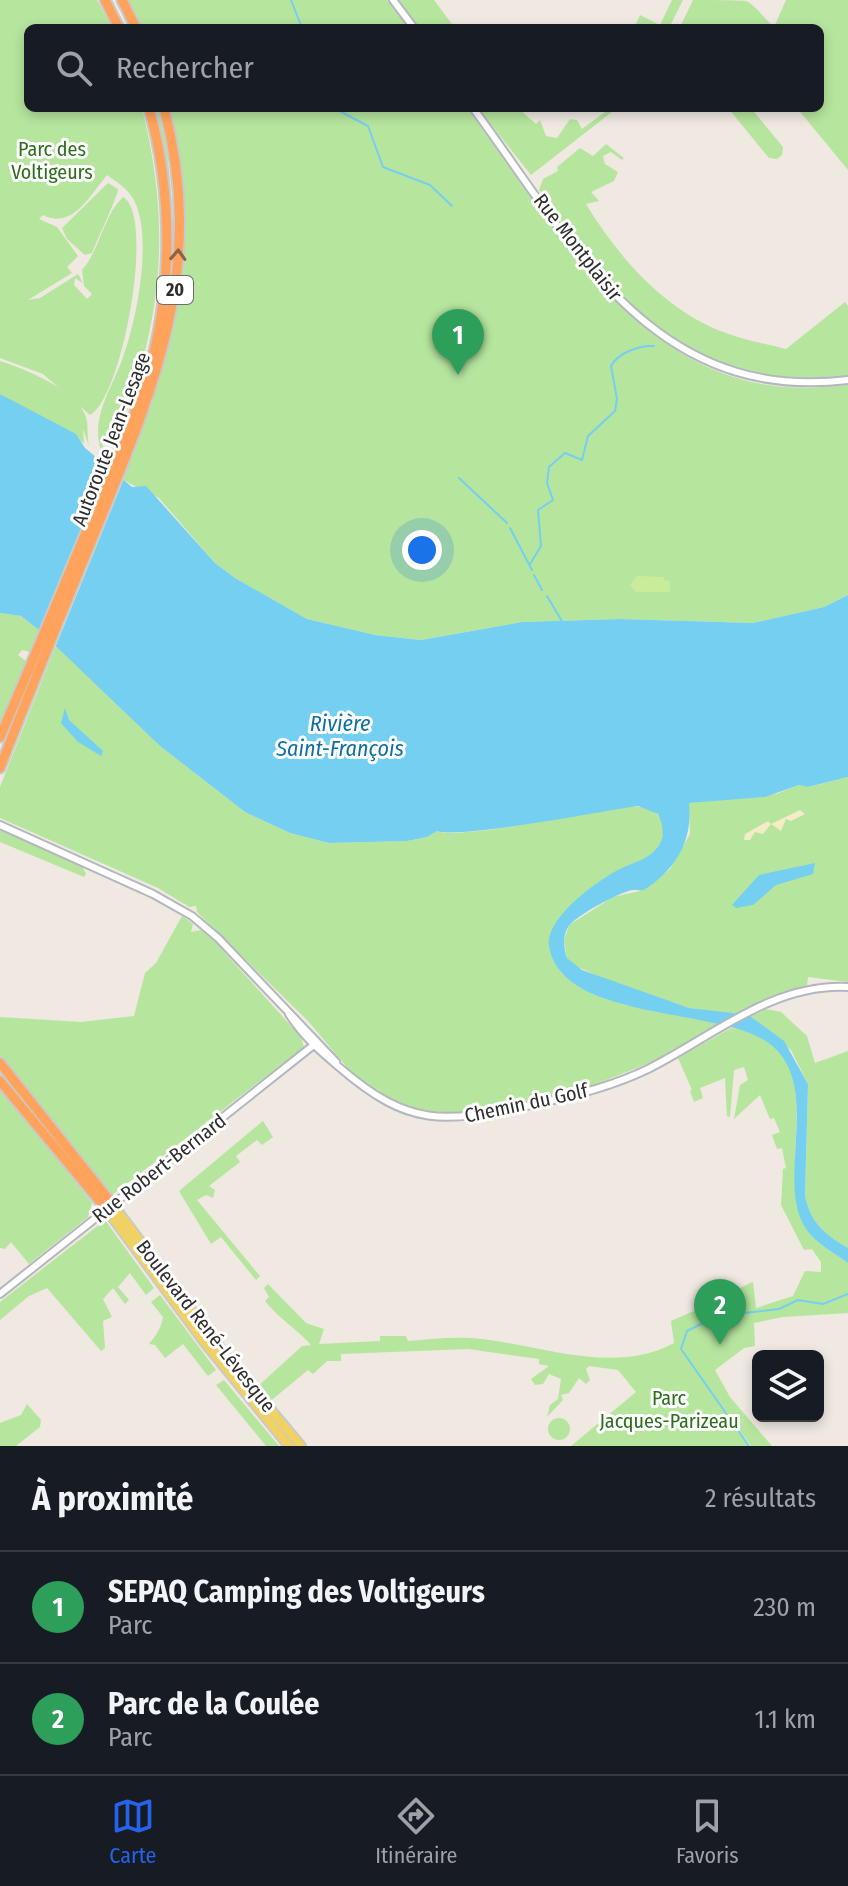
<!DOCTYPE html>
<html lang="fr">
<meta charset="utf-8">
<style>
body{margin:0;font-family:"Fira Sans Condensed",sans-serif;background:#242831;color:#f1f3f6}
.controls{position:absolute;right:24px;bottom:24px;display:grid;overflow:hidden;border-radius:12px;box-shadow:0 4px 12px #0003}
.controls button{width:72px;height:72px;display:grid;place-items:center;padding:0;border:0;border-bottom:2px solid #363941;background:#171b24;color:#f1f3f6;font:40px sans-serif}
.you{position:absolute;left:422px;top:550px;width:28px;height:28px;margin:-20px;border:6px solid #fff;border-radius:50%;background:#1a73e8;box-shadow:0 0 0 12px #1a73e833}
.badge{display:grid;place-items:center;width:52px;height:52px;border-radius:50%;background:#2563eb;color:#fff;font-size:26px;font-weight:700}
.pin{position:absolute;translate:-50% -66px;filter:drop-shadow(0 2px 4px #0008)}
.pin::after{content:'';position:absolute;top:42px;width:28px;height:24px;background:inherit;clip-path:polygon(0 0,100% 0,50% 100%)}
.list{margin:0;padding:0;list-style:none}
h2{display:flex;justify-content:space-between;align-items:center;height:104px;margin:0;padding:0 32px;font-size:34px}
h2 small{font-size:26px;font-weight:400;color:#9ea1a6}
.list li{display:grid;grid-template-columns:52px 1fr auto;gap:24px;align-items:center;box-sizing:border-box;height:112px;padding:0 32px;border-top:2px solid #363941}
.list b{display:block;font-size:30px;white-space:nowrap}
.list p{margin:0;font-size:26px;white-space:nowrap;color:#9ea1a6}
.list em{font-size:26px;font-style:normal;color:#9ea1a6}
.icon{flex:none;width:44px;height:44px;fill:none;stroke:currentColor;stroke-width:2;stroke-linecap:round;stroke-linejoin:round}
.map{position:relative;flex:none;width:848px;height:1446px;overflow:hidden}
.search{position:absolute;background:#171b24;box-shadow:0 4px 12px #0003;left:24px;right:24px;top:24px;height:88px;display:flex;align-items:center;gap:20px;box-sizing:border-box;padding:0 28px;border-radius:12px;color:#9ea1a6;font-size:30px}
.sheet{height:328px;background:#171b24}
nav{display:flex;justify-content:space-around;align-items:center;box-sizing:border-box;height:112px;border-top:2px solid #363941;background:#171b24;font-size:22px;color:#9ea1a6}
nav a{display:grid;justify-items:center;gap:4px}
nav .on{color:#2563eb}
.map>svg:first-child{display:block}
</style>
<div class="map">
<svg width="848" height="1446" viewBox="0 0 848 1446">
<rect width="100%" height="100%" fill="#efe9e1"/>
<g fill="#b6e59e">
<path d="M 0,0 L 97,0 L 112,28 L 28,28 L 28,108 L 142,108 C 173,234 161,325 115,445 L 103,438 L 100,440 L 107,454 L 101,450 C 90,417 113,387 123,357 C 137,319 153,237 134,200 C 128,189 117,182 107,175 C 90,195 73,230 43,215 L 39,219 L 57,227 L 78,256 L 67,267 L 72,273 L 28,300 L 40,298 L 78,274 L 83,283 L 75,278 L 74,285 L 87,299 L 92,294 L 84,286 L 82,270 C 101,248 102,218 123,197 C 156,215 122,399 90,415 L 43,374 L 0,358 Z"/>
<polygon points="129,0 387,0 408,28 142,28"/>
<polygon points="398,0 434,0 455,28 419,28"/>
<polygon points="672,0 683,0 669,28 634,28 640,15 660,25"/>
<path d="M 693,0 C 708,0 733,0 746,1 C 753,3 766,20 774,27 L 786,0 L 848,0 L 848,170 L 797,108 L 820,108 L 820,28 L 685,28 L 681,25 Z"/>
<path d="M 153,108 L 159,108 C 177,189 175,263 161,345 L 166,169 Z"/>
<path d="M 170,108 L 467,108 C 563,238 656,416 848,384 L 848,595 L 824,607 L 753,623 L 620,619 L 522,622 L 421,640 L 375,635 L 307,619 L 235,578 L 215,563 L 159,498 L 123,480 C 175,347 204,252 170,108 Z"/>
<polygon points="478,108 518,108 536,124 540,120 546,136 557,138 570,119 577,120 582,129 605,112 598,108 617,108 531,175"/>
<polygon points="728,108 751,108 783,147 782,155 777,159 769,158"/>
<path d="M 606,144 L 624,158 L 622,160 L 611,152 L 603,156 L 605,164 L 618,172 L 614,181 L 591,192 L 599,201 L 586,204 C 618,257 666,312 726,333 C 745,340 766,344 786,349 L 845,302 L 848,306 L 848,376 C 699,400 615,299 539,190 L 543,179 L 558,171 L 557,167 L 580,148 L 593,156 Z"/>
<path d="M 108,183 L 118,189 C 118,196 96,242 92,253 L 85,255 L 67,239 L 62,228 Z"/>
<path d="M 0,361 C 23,368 83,392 87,421 C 88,429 87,436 89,446 L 83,429 L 84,443 L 0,394 Z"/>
<polygon points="0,613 21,616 39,630 30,652 22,650 18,655 26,661 0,722"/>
<path d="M 56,645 L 160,746 L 245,812 L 290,833 L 329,843 L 407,841 L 427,837 L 437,831 C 461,840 576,814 611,809 C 624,808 640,804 652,810 C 665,817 666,838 658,848 C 648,860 629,864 616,872 C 597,883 550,917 550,940 C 547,1008 676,1011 721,1024 L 652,1062 L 578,1091 L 463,1114 L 410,1109 L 382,1097 L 355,1077 L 309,1022 L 197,912 L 196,906 L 189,907 L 158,888 L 0,818 L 0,787 Z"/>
<polygon points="848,777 848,982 808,977 807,985 775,995 739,1014 717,1012 689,1008 621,986 573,965 567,958 564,940 569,925 613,897 644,890 670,869 690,834 689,803 776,794 799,785 809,787"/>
<polygon points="0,830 82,866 86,874 84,877 0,842"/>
<polygon points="182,916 193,924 191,932 201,930 215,942 301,1037 304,1047 112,1195 0,1056 0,1017 81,1022 134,1016 145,973 156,963"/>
<path d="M 766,1009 L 781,1012 L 807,1036 L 815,1063 L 848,1051 L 848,1248 C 825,1234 811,1224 805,1196 L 808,1084 L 791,1050 L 751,1016 Z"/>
<path d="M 731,1028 C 840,1040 772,1168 805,1227 C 814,1243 834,1253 848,1263 L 848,1313 L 783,1317 L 754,1323 L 755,1346 L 744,1348 L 715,1370 L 730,1397 L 772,1446 L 751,1446 L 706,1384 L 748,1446 L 571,1446 L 636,1392 L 618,1370 L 589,1366 L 586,1369 L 590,1380 L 586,1384 L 579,1378 L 569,1393 L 561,1395 L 563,1400 L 547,1417 L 550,1405 L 558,1399 L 561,1379 L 549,1374 L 543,1384 L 535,1385 L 531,1379 L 549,1366 L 539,1364 L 539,1359 L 468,1349 L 341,1354 L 341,1361 L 327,1361 L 313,1374 L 308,1370 L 268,1403 L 256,1388 L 302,1346 L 311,1345 C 295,1327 279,1319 265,1301 L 269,1297 L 264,1288 L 268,1284 L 306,1323 L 324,1329 L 319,1344 L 380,1341 L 380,1336 L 406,1336 L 408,1341 C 432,1339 458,1336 482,1339 C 544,1346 615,1375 674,1343 L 671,1321 L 705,1306 L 708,1310 L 707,1305 L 750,1283 L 753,1282 L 756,1308 L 793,1296 L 805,1271 L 821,1272 L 821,1262 L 812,1249 L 804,1250 L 781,1205 L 783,1169 L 786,1168 L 782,1148 L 777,1149 L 772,1135 L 780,1132 L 774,1118 L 770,1119 L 760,1095 L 734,1119 L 740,1085 L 748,1080 L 744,1067 L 734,1070 L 730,1117 L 727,1116 L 725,1078 L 700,1088 L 703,1098 L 694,1102 L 690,1091 L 692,1090 L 678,1058 Z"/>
<polygon points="0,1086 92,1203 88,1217 29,1264 11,1242 5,1249 0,1248"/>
<polygon points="263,1121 273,1137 262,1145 257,1140 236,1156 240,1162 209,1186 215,1190 213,1198 206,1195 197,1200 260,1276 256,1280 221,1237 211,1244 179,1191"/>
<polygon points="105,1220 154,1288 146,1295 130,1273 118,1287 129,1300 125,1304 113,1288 103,1299 112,1317 103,1321 105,1348 101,1351 47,1288 29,1296 0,1320 0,1302"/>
<path d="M 160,1295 L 216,1370 L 208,1376 L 183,1344 L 165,1358 L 155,1345 L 149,1344 C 150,1342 161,1332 163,1317 L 151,1302 Z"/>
<polygon points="224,1380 279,1446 266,1446 216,1385"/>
<polygon points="27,1404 41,1420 40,1427 16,1446 0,1446 0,1423 21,1415"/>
<circle cx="559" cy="1429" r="11"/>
</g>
<polygon fill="#f3ecc5" points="800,810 805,814 791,821 786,819 781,831 771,824 763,834 755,832 750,840 744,840 745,834 768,821 771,824"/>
<polygon fill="#c9ec9a" points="637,576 664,577 664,580 670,581 670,592 636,592 630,585"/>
<g fill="#75cff0">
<path d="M 0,394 L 76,434 L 85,448 L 132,487 L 146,486 L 215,563 L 235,578 L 307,619 L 375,635 L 421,640 L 522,622 L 620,619 L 753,623 L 824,607 L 848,595 L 848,777 L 808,787 L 799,785 L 765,797 L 689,803 C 693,841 676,869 644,890 C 642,891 635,890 632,890 C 618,893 575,916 568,927 C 562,937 564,948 567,958 L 582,970 L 689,1008 L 749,1015 L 784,1041 L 808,1084 L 805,1196 C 811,1224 825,1234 848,1248 L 848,1263 C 834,1253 815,1243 806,1229 C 774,1181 824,1086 770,1044 C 721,1006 561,1023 549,946 C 545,918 598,880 620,869 C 632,863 649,859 657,848 C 666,838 663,825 658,814 L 638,806 C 602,811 461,839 437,831 L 427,837 L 407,841 L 329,843 L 290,833 L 245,812 L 160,746 L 39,630 L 21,616 L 0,613 Z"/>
<polygon points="65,708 69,720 103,751 101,756 78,742 61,723"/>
<polygon points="815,863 813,874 776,885 753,905 736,908 732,905 759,875"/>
</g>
<polygon fill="#efe9e1" points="108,462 125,476 55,648 38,634"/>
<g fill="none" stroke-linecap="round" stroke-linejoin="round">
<g stroke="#75cff0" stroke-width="2">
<polyline points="291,0 302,28"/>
<polyline points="334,108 368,126 383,167 430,185 452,206"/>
<polyline points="459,478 507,523"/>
<polyline points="510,528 532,570"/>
<path d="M 530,564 L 541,546 L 538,510 L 553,500 L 547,483 L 549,467 L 565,453 L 582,460 L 588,436 L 615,411 L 617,399 L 611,366 C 618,353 639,345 654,346"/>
<polyline points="534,575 542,590"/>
<polyline points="547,596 563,623"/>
<polyline points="749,1446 681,1349 687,1331 717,1316 779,1309 798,1300 823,1304 848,1294"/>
</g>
<defs>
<g id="minor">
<polyline points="393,0 414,28"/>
<path d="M 473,108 C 572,242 652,404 848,380"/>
<polyline points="0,825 153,894 192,916 218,938 336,1062"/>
<path d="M 289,1014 C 303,1036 320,1051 339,1067 C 411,1129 443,1122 531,1105 C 571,1097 611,1087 648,1069 C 712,1037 772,983 848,987"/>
<polyline points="0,1294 315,1044"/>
</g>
<g id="major">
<polyline points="113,1205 230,1361 301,1446"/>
<polyline points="107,1210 205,1343 289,1446"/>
</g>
<g id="highway">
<polyline points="105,0 119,28"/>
<polyline points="122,0 136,28"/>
<path d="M 0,737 C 30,668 58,599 87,530 C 107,480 131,429 147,378 C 173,291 173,194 149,108"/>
<path d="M 0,768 C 30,690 62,613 93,537 C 153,391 207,269 164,108"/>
<polyline points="0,1063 113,1205"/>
<polyline points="0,1081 107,1210"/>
</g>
</defs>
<use href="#minor" stroke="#b4b7c1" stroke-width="10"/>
<use href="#major" stroke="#c9c9c9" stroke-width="12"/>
<use href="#highway" stroke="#c9c9c9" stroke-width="13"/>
<use href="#minor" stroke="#fff" stroke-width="6"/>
<use href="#major" stroke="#f2d163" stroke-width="8"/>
<use href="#highway" stroke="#ffa35c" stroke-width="9"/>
</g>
<defs><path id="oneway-chevron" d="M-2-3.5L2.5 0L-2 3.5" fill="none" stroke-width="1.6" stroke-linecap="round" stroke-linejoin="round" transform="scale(2)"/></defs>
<use stroke="#8c6343" href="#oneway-chevron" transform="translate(178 255) rotate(-87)"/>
<g text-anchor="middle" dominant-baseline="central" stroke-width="6" stroke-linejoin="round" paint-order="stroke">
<rect fill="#fff" stroke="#6d6d6d" stroke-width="2" x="157" y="276" width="36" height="28" rx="6"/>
<g font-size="18" font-weight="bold" fill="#2e2e2e">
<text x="175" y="290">20</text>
</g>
<g font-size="20" fill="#2c6e1b" stroke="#fff">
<text x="52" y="149">Parc des<tspan x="52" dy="23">Voltigeurs</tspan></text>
<text x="669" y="1398">Parc<tspan x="669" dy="23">Jacques-Parizeau</tspan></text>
</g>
<g font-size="20" fill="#2e2e2e" stroke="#fff">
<text transform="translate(578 247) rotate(52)">Rue Montplaisir</text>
<text transform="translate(111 439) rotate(-69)">Autoroute Jean-Lesage</text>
<text transform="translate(526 1103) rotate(-12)">Chemin du Golf</text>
<text transform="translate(159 1168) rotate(-38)">Rue Robert-Bernard</text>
<text transform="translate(206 1326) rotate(52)">Boulevard René-Lévesque</text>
</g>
<g font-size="22" font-style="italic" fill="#0d6fa3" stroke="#fff">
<text x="340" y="723">Rivière<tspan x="340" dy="25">Saint-François</tspan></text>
</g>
</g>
</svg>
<div class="controls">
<button><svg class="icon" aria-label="layers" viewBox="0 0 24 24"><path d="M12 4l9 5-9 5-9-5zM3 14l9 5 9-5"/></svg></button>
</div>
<div class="you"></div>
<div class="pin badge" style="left:458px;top:375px;background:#2e9e5b">1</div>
<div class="pin badge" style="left:720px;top:1345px;background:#2e9e5b">2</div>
<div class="search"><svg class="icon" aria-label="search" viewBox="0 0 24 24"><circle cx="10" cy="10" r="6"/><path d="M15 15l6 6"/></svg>Rechercher</div>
</div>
<section class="sheet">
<h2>À proximité<small>2 résultats</small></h2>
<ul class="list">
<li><span class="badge" style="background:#2e9e5b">1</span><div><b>SEPAQ Camping des Voltigeurs</b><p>Parc</p></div><em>230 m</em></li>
<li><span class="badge" style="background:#2e9e5b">2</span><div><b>Parc de la Coulée</b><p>Parc</p></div><em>1.1 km</em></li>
</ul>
</section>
<nav>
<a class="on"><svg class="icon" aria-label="map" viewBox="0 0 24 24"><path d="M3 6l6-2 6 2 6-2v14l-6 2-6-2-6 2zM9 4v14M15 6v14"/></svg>Carte</a>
<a><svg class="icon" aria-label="directions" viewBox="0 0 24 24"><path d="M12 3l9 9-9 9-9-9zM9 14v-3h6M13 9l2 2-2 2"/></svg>Itinéraire</a>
<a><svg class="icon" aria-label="saved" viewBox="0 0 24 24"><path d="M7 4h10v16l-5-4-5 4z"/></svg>Favoris</a>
</nav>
